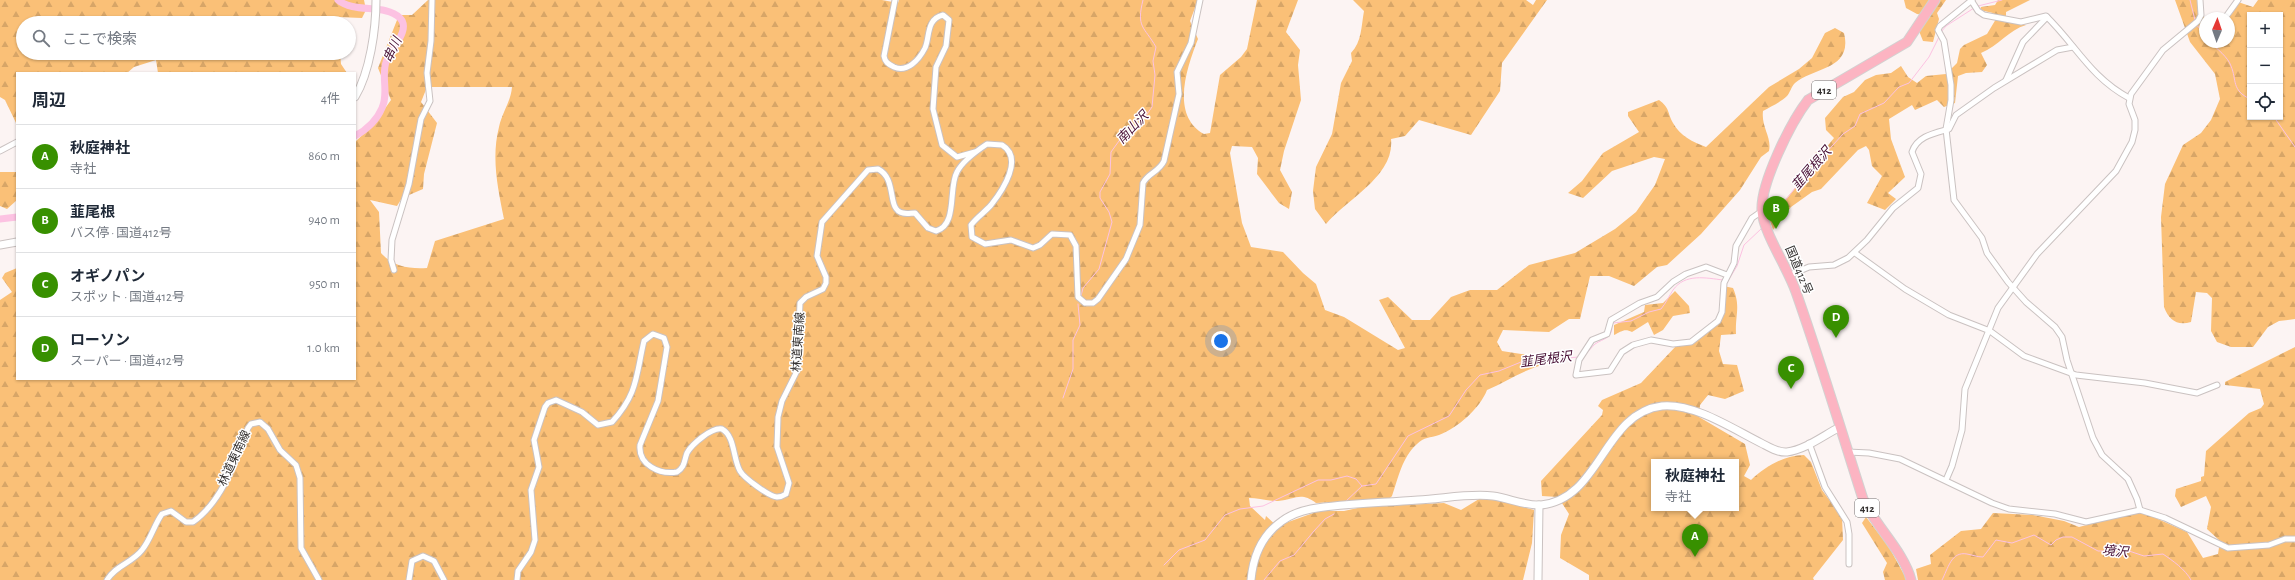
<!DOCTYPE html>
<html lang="ja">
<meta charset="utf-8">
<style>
body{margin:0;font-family:"Alegreya Sans","Noto Sans JP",sans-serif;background:#f6f6f7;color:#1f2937}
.controls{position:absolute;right:12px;top:12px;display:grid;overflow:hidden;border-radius:0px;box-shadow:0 1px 3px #0004}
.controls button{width:36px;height:36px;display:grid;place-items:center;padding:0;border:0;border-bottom:1px solid #e0e1e3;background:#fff;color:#1f2937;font:20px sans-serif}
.compass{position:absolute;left:2199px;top:12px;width:36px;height:36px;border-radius:50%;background:#fff;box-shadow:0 1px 3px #0004;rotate:2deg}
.you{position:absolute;left:1221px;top:341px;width:14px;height:14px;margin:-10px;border:3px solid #fff;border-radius:50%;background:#1a73e8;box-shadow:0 0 0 6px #1a73e833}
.badge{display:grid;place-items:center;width:26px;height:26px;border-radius:50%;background:#389000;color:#fff;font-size:13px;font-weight:700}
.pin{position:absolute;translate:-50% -33px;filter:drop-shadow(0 1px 2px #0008)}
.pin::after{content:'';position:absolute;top:21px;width:14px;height:12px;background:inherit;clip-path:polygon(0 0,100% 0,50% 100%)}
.popup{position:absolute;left:1651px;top:459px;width:88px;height:52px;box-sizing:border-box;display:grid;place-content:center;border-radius:0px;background:#fff;filter:drop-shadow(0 1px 3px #0005);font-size:13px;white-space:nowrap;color:#747a83}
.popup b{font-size:15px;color:#1f2937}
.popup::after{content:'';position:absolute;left:50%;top:100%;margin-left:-8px;border:8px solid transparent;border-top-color:#fff}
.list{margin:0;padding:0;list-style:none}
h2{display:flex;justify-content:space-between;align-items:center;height:52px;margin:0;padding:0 16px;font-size:17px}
h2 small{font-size:13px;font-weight:400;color:#747a83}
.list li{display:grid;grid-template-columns:26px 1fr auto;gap:12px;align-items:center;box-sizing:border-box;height:64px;padding:0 16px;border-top:1px solid #e0e1e3}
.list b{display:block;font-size:15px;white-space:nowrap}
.list p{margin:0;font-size:13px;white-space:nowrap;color:#747a83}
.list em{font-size:13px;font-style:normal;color:#747a83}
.icon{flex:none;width:22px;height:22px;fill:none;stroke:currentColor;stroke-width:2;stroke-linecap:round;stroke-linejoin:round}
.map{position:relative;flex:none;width:2295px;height:580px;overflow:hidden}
.search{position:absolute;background:#fff;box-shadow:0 1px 3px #0004;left:16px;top:16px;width:340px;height:44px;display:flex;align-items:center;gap:10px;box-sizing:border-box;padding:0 14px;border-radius:22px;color:#747a83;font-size:15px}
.panel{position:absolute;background:#fff;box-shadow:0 1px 3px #0004;left:16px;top:72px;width:340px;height:308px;border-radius:0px}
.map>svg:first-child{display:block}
</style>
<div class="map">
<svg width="2295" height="580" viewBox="0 0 2295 580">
<defs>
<pattern id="forest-firs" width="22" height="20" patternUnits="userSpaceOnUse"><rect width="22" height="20" fill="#fac077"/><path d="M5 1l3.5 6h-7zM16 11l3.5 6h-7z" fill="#d7a567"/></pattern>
</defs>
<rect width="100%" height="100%" fill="#fcf4f3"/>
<g fill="url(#forest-firs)" fill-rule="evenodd">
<polygon points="0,0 364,0 366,10 362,18 337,17 337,23 23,23 23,53 340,53 341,64 347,73 158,73 156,60 134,67 127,73 17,73 17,125 5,100 0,97"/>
<path d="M 428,0 L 882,0 L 898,3 L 899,0 L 1198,0 L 1190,21 L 1198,39 C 1187,67 1170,115 1204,134 L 1210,133 L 1220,75 L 1241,57 L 1247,49 L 1257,0 L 1298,0 L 1286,32 L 1300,50 L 1298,65 L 1301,100 L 1284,151 L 1280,170 L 1292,192 L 1289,209 L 1279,203 L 1257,174 L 1258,158 L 1252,147 L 1232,146 L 1230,153 L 1242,223 L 1251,247 L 1283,252 L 1303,273 L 1316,284 L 1325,310 L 1344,317 L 1398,350 L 1405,348 L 1379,300 L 1388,297 L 1412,320 L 1430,320 L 1451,297 L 1470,290 L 1497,290 L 1529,265 L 1575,253 L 1615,229 L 1636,212 L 1655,185 L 1665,159 L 1654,157 L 1612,171 L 1583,198 L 1568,193 L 1582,181 L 1603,153 L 1639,132 L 1628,116 L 1628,112 L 1659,100 C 1670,108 1667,112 1673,123 C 1680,136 1693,142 1706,147 L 1769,87 L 1799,69 L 1812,58 L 1825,33 L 1835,28 L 1844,33 C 1853,70 1814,67 1795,83 C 1791,87 1790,93 1787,96 C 1781,102 1770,107 1763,111 C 1761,127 1772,137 1769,151 L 1761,157 L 1740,190 L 1701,234 L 1667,265 L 1657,267 L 1634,286 L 1609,276 L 1590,276 L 1580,319 L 1569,319 L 1549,332 L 1503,330 L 1497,342 L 1502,351 L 1541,357 L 1555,362 C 1529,366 1510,380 1487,390 C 1480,408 1458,428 1439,435 C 1430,438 1424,437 1417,444 C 1402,457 1398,479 1392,496 L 1389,499 L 1316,503 C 1300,491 1295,500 1278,501 C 1268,501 1258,498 1249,498 L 1250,506 L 1265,520 L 1266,516 L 1277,526 L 1319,511 L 1344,511 L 1362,507 L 1444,503 L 1461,510 L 1479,499 L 1498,500 L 1534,510 L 1532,543 L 1523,580 L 0,580 L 0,300 L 12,292 L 2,278 L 5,273 L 17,268 L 17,379 L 355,379 L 355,142 L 374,124 L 391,100 L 378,68 L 399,15 L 412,15 ZM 427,87 L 512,87 C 511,101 502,113 499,127 C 491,158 498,189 504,219 L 435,241 L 427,268 C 410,269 393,267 381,253 L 379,212 L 370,200 L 397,206 L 402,198 L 423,189 L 424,174 L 437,123 L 421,102 Z"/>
<path d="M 1353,0 L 1526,0 L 1533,5 L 1536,0 L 1547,0 L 1502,63 L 1500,91 L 1471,135 L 1419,120 L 1405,136 L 1391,139 C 1395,176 1347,199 1326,224 L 1315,209 L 1313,191 L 1316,167 L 1332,134 L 1341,83 L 1352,61 L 1351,53 C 1362,41 1361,27 1364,11 Z"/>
<polygon points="1946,0 1937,13 1939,19 1933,42 1923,41 1919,31 1929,16 1917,14 1906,8 1904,0"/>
<path d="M 1998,0 L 2030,0 L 2006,12 L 2006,20 L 2026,25 C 2009,30 1998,46 1981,53 L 1987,65 L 1982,72 L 1966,73 L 1958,76 L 1955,103 L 1944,107 L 1937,100 L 1915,110 L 1912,105 L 1889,119 L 1891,139 L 1905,177 L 1888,193 L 1896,199 L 1885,210 L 1867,203 L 1882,176 L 1872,166 L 1869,150 L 1866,146 L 1858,150 L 1821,189 L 1812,192 L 1791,207 L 1773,230 L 1769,218 L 1803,179 L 1810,160 L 1816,152 L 1825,149 L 1834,138 L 1826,130 L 1825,118 L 1843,97 L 1854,92 L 1865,80 L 1876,75 L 1891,73 L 1901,66 L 1908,77 L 1917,83 L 1926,76 L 1946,74 L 1957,63 L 1960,49 L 1964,45 L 1987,34 L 1996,19 L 1993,13 L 1980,10 L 1981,7 L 1995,5 Z"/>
<path d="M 2175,0 L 2198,0 L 2205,19 L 2205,42 L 2229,42 L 2229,18 L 2226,18 L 2238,2 L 2253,7 L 2258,0 L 2295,0 L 2295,319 L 2279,321 L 2268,327 L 2253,347 L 2231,347 L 2217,342 L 2211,331 L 2212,298 L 2207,293 L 2196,292 L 2191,322 C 2177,326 2169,320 2164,307 L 2161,217 L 2165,184 L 2183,145 L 2201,133 L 2211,120 L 2220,99 L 2215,74 L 2190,42 ZM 2250,15 L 2280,15 L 2280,117 L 2250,117 Z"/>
<polygon points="0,172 17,172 17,200 7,209 0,206"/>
<path d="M 1723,286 L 1733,288 C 1741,307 1735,314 1736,334 L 1721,335 L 1719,351 L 1723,364 L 1737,365 L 1744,391 L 1725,399 L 1708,395 L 1700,405 L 1699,417 L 1745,444 L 1750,465 L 1744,476 L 1751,480 C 1765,467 1784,455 1804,455 L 1811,462 L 1822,490 L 1842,517 L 1843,540 L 1813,578 L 1814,580 L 1589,580 L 1589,575 L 1560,558 L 1561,535 L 1569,514 L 1558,497 L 1542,496 L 1541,481 L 1602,415 L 1603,410 L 1598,406 L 1602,400 L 1641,383 L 1677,345 L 1691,343 C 1699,334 1714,330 1719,323 C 1727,314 1723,297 1723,286 ZM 1654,462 L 1736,462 L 1736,508 L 1654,508 Z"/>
<path d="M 1675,291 L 1689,306 L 1690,313 L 1673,316 L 1663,330 L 1654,335 L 1648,322 L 1632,332 C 1624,328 1621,332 1614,335 L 1614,325 L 1644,312 L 1645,305 L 1663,303 Z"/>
<polygon points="2295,347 2295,580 1918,580 1916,569 1931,564 1930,555 1961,531 1981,529 1993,513 2033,515 2064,521 2079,527 2140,511 2187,532 2203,558 2218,554 2220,541 2207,529 2211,507 2206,496 2181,507 2175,496 2176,489 2201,481 2201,477 2204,476 2206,451 2249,413 2261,408 2264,404 2260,389 2225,385 2225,382"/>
<polygon points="1866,517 1889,547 1907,580 1885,580 1883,572 1887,563 1862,523"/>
</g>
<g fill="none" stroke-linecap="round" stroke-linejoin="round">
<g stroke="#fcc2e2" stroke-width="1">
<polyline points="2190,0 2195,20"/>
<polyline points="1978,6 2002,0"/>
<polyline points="2197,25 2205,36"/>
<polyline points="1941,32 1946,26 1974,8"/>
<path d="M 2210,42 C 2217,49 2228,57 2231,66 C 2237,80 2231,90 2250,99"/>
<polyline points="2274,117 2295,147"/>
<polyline points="1769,221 1803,178 1843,134 1855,126 1860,114 1884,103 1899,87 1909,83 1929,57 1939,37"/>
<polyline points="1728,281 1737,266 1744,245 1761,229"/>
<path d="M 1081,296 L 1083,288 L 1099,269 L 1112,222 L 1109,212 L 1100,198 L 1100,192 L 1110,174 L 1111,152 L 1124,134 L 1140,124 L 1152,107 L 1155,75 L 1153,61 L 1156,47 C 1144,26 1136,28 1143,0"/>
<path d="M 1613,323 L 1631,321 L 1649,312 L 1661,309 C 1666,303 1669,296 1673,290 C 1685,273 1706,278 1723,280"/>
<path d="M 1586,353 C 1589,351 1592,347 1595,344 C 1604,338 1612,339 1612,326"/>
<polyline points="1063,398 1073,369 1073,340 1080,325 1078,304"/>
<polyline points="1345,502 1362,486 1376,484 1408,436 1449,416 1466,390 1480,375 1499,371 1521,362 1579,357"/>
<polyline points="1164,565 1179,550 1205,540 1225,515 1240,509 1263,506 1318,480 1331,480 1347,476 1356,479 1362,486"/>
<polyline points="1264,580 1280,561 1294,555 1314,531 1325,519 1334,514"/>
<path d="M 1942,580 C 1948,569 1951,551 1967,554 C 1973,555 1977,557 1983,557 L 1996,540 L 2012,543 L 2034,535 L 2051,545 L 2056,540 L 2063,537 L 2072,537 L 2098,551 L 2129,551 L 2144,556 L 2163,554 C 2173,561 2185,569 2191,580"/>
</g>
<g stroke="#fcc2e2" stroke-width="7">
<path d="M 338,0 C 355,14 384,3 400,18 C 412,30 389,51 386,62 C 381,77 389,93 382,108 C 377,120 366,130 355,136"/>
<polyline points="0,219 17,217"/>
</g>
<defs>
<g id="street">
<path d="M 895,0 L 884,56 C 885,62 888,64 894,67 C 907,73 919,60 925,48 C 930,37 926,19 943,15 L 949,20 L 946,46 L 936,67 L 933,109 L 942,145 L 957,157 L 975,152"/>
<path d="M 1971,0 L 1978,11 L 1984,15 L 2021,22 L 2046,16 C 2076,45 2090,77 2129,98"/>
<polyline points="1972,0 1940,26 1938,30 1944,41 1951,85 1951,100 1946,129 1954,200 1982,238 1987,253 2008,282 2026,302 2055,327 2062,337 2067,360 2093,438 2102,455 2128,479 2137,499 2140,510"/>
<polyline points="2225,18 2238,0"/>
<polyline points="2006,80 2023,42 2047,17"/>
<polyline points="0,151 17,142"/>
<polyline points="1855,253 1905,289 1949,315 1990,331 2024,356 2035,360 2076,375 2145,383 2197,393 2217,385"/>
<polyline points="394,270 391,260 392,240 409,184 421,119 430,101 427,73 431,41 432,0"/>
<polyline points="1727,275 1706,267 1686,274 1673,282 1657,297 1640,303 1611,320 1607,334 1592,340 1579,360 1576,375 1610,371 1622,352 1633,345 1651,340 1673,344 1691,342 1718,321 1722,312 1724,283 1734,263 1736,246 1752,218 1762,211"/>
<path d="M 1790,275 L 1809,267 L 1834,265 L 1848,258 L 1867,240 L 1893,208 L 1918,188 L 1921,174 L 1912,152 C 1917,136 1935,133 1949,129 L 1956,115 L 1994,88 L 2057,50 L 2073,47"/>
<polyline points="1809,443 1825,487 1847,522 1849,534 1849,564"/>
<polyline points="1848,452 1869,453 1900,459 1992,503 2009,509 2055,514 2086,522 2140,510 2165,518 2228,548 2269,545 2285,539 2295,539"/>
<polyline points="1946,480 1952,466 1962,430 1965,389 1998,308 2037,254 2116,171 2132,142 2135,130 2135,120 2129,104 2131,94 2163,50 2198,21 2201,15 2200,0"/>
<path d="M 107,580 C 116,565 132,563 142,550 C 151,539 154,525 162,514 L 171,511 L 186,522 L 193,522 C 222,502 236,460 248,428 L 251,424 L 260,422 L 268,429 L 280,450 L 296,465 L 300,478 L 301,548 L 319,580"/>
<polyline points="409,580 412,561 423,556 434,561 444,580"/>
<path d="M 517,580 L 518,571 L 531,552 L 535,540 L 531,490 L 539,467 L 534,440 L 545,407 L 548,403 L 556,400 L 582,412 L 598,425 L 612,422 C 638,394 636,375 644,341 L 653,334 L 664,338 L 667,347 L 658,401 L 640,445 C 638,465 660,475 677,472 C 685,467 684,461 687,453 C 692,444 712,427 722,429 C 735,436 733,459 740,471 C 744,478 770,497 777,497 C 781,497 783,496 786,494 L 789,483 L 777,447 L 778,417 L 782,401 L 797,371 L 800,303 L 806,297 L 823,289 L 826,283 L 826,277 L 817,256 L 822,222 L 868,170 L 878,169 C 898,179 886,210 903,213 C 907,214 911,213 915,213 L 928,228 L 936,231 C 958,225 948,188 957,172 C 962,162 978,150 987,144 L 1002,145 C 1024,158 1003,190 991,205 C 985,212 977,217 971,225 L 972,237 L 985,244 L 1011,240 L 1033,248 L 1040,245 L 1052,234 L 1070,235 L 1076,246 L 1078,297 L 1085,303 L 1093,303 L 1098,299 L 1126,259 L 1140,225 L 1143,183 C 1148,173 1159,172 1164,161 L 1179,94 L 1177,72 L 1191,43 L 1200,0"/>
</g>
<g id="secondary">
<path d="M 355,97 C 370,72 376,29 376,0"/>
<polyline points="0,245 17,242"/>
<path d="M 1251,580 C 1253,557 1262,535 1282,521 C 1290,515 1301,511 1311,509 C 1345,503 1382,503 1418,500 C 1442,499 1469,493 1493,496 C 1509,498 1524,506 1541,505 C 1601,499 1603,413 1662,406 C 1694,403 1733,429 1761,443 C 1769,447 1778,453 1787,452 C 1805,450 1824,435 1840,427"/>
<polyline points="1538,580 1539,505"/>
</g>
<path id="highway" d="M 1911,580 C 1904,552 1876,527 1863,499 C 1841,430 1820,360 1796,292 C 1788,268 1764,234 1762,211 C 1760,184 1791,122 1808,100 L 1907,42 L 1935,0"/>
</defs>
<use href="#street" stroke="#cac2c1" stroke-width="7"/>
<use href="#secondary" stroke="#cac2c1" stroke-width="9"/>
<use href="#highway" stroke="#d2d2d1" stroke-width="11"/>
<use href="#street" stroke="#fff" stroke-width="5"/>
<use href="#secondary" stroke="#fff" stroke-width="7"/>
<use href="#highway" stroke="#fcb4c2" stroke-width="9"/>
</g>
<g text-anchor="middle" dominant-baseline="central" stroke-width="3" stroke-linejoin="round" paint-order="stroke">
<g fill="#fff" stroke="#716f6e" stroke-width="1">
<rect x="1812" y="81" width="24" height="18" rx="3"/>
<rect x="1855" y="499" width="24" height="18" rx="3"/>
</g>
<g font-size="11" font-weight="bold" fill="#343130">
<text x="1824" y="90">412</text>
<text x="1867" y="508">412</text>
</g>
<g font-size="12" fill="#343130" stroke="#fff">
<text transform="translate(1799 270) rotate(67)">国道412号</text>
<text transform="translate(798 342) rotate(-86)">林道東南線</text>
<text transform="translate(234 458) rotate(-65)">林道東南線</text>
</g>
<g font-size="13" font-style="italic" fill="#470f34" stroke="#fff">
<text transform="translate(393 50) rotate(-65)">串川</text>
<text transform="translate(1133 128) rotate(-46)">南山沢</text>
<text transform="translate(1812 169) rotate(-49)">韮尾根沢</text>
<text transform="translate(1546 360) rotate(-7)">韮尾根沢</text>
<text transform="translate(2115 552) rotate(5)">境沢</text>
</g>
</g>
</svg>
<div class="controls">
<button>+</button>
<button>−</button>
<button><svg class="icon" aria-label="locate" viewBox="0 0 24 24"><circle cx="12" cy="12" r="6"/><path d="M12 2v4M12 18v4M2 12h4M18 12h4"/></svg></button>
</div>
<svg class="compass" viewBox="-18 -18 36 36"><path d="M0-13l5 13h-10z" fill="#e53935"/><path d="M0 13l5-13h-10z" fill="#747a83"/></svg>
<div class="you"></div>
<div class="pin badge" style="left:1695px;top:557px">A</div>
<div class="popup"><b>秋庭神社</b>寺社</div>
<div class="pin badge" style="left:1776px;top:229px">B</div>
<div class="pin badge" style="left:1791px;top:389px">C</div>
<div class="pin badge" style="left:1836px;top:338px">D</div>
<div class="search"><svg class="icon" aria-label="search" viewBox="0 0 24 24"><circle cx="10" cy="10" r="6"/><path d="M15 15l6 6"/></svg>ここで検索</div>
<section class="panel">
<h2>周辺<small>4件</small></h2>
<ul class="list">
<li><span class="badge">A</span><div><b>秋庭神社</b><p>寺社</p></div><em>860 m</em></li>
<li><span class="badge">B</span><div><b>韮尾根</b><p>バス停 · 国道412号</p></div><em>940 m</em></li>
<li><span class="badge">C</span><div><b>オギノパン</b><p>スポット · 国道412号</p></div><em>950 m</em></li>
<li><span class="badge">D</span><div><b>ローソン</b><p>スーパー · 国道412号</p></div><em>1.0 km</em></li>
</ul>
</section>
</div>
